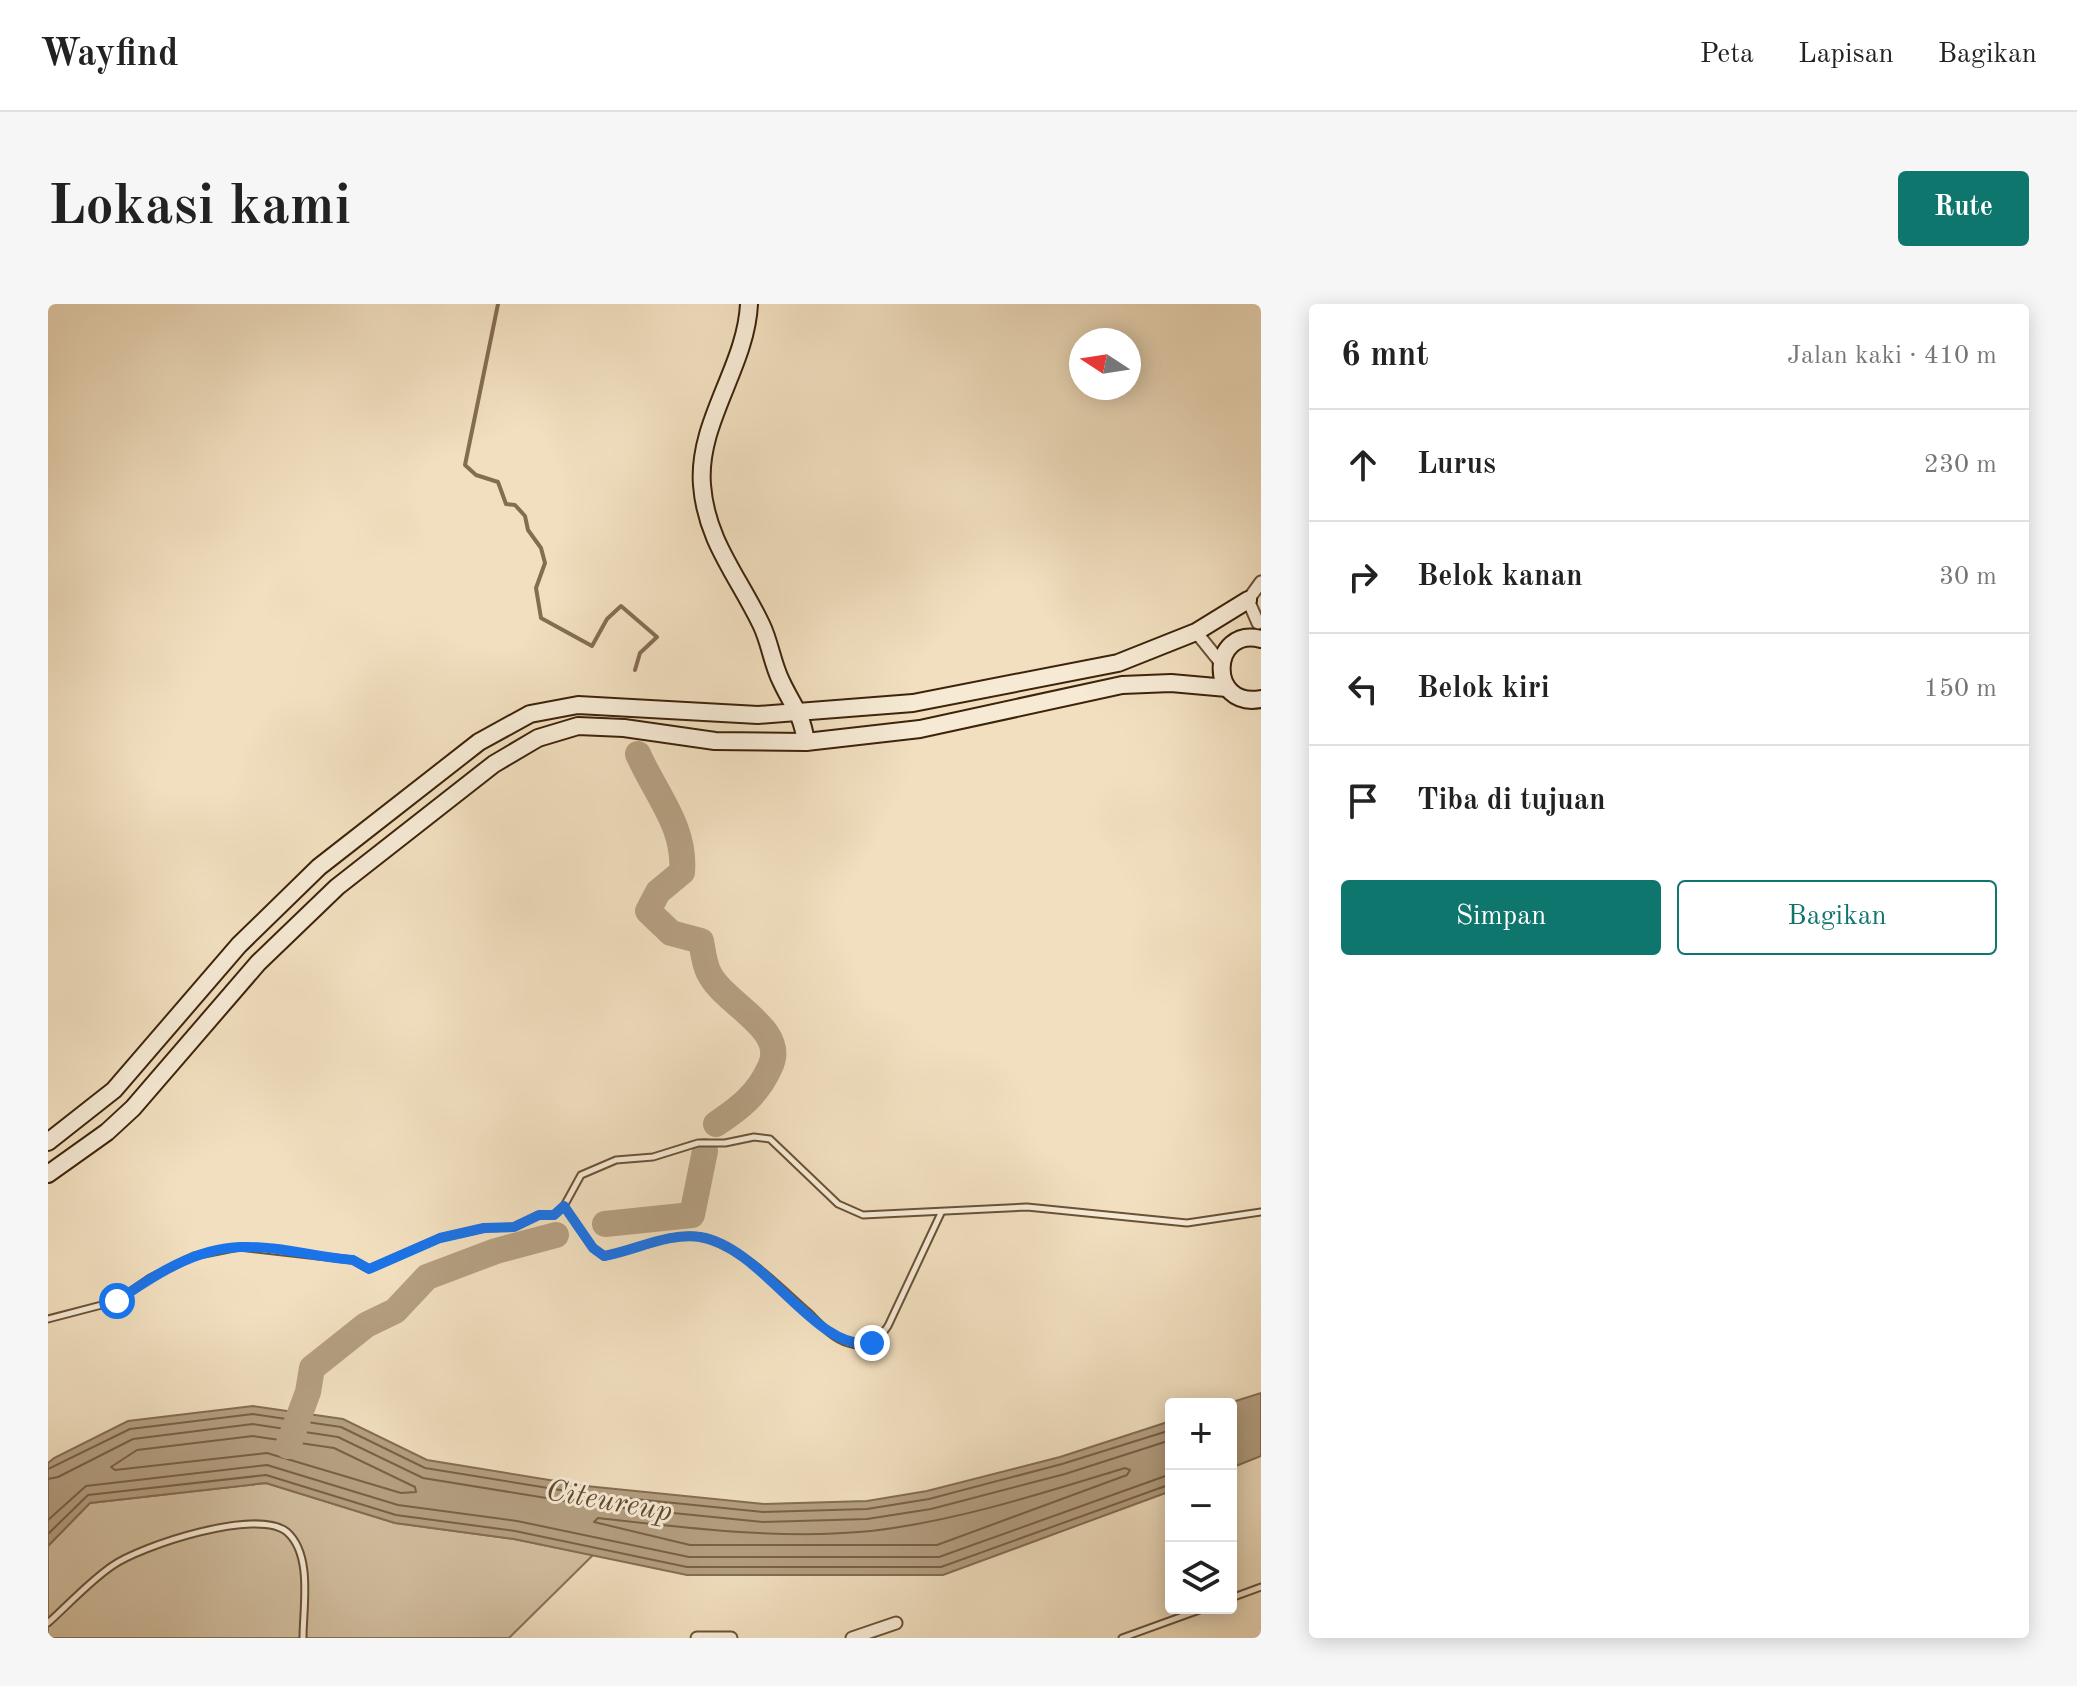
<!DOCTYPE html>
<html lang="id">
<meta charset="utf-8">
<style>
body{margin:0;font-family:"Old Standard TT",serif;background:#f6f6f6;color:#222}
.controls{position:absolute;right:24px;bottom:24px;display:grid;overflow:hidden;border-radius:8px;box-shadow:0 4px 20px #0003}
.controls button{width:72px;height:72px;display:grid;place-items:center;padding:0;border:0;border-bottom:2px solid #e0e0e0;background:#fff;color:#222;font:40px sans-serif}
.compass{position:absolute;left:1021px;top:24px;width:72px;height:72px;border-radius:50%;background:#fff;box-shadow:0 4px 20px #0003;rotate:282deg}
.stop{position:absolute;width:24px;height:24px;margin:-18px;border:6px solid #1a73e8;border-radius:50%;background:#fff}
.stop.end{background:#1a73e8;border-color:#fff;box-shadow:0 2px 8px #0008}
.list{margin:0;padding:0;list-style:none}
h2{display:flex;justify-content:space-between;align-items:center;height:104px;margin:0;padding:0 32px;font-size:34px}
h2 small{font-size:26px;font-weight:400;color:#767676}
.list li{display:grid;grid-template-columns:52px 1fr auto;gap:24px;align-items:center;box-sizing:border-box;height:112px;padding:0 32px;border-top:2px solid #e0e0e0}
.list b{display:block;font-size:30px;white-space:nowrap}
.list em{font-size:26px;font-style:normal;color:#767676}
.actions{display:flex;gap:16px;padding:24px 32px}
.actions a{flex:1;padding:18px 0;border:2px solid #0f766e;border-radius:8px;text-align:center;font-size:28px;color:#0f766e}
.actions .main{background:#0f766e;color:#fff}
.icon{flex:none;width:44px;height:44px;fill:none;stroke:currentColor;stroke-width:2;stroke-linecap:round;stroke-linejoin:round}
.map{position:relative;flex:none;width:1213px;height:1334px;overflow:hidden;border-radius:8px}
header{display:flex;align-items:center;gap:48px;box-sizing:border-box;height:112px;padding:0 40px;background:#fff;border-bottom:2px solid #e0e0e0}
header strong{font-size:38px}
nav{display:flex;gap:44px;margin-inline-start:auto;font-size:28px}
.intro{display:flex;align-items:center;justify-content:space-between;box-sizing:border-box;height:192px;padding:0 48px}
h1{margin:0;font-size:56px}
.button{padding:20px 36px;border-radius:8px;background:#0f766e;color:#fff;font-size:28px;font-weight:700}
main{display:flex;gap:48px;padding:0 48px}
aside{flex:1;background:#fff;border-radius:8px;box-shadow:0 4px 20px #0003}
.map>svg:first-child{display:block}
</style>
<header>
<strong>Wayfind</strong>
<nav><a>Peta</a><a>Lapisan</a><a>Bagikan</a></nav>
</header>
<div class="intro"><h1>Lokasi kami</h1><a class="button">Rute</a></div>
<main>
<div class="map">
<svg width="1213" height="1334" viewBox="0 0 1213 1334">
<rect width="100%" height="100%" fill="#f1dfbf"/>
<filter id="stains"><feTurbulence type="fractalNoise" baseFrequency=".0025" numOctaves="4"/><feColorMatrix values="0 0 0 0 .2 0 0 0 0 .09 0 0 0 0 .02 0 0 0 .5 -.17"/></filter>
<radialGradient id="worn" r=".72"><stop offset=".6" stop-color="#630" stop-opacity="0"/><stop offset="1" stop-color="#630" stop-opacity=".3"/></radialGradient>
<polygon fill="#d2bfa0" stroke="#887155" stroke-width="2" points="218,1179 347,1219 466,1235 545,1251 461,1334 0,1334 0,1242 42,1199"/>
<g fill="#b49f81" stroke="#846d51" stroke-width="2">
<polygon points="1213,1089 1213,1152 1183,1164 1183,1100 1178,1100"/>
<polygon points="205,1102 295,1115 379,1156 538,1182 716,1200 819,1197 879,1187 1012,1153 1123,1117 1123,1187 895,1271 639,1271 466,1235 347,1219 218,1179 42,1199 0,1242 0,1159 6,1154 80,1117"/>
</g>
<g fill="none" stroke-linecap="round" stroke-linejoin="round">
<g stroke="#786146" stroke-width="2">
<polygon points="205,1132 286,1144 367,1183 368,1188 353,1189 219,1149 67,1166 63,1163 89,1146"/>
<path d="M 1077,1164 L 1082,1166 L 1079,1171 L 889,1241 L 642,1241 L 546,1218 L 550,1214 C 640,1224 733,1236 823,1227 C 909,1217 995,1189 1077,1164 Z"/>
<polyline points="0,1165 82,1125 205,1110 293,1123 377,1164 537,1190 715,1208 819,1205 881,1195 1014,1160 1123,1126"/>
<polyline points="0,1175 10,1173 85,1135 205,1120 290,1133 375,1174 535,1200 715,1218 819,1215 883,1205 1017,1170 1123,1136"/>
<polyline points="0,1216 38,1182 219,1161 350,1201 469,1217 641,1253 891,1253 1123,1170"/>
<polyline points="0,1230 40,1191 218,1171 348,1211 467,1227 639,1263 893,1263 1123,1180"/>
</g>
<polyline stroke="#846d51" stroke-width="4" points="450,0 417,161 428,171 450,178 458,200 467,201 477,212 480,226 493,244 497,259 488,284 493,314 544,342 559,315 573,302 609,333 592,349 587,366"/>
<g stroke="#b49f81" stroke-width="26">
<path d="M 590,450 C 607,489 638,523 634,568 L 610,588 L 600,607 L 623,629 L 653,637 C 655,647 656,658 660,667 C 674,700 741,724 722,763 C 710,790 692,804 668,820"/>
<polyline points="557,920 644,911 657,847"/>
<polyline points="240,1142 260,1088 264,1064 318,1021 347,1007 379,973 448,947 508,931"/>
</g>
<defs>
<g id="lane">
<path d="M 516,902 L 545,944 L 556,952 C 586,947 628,925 658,934 C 698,947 730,982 761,1009 C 772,1020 784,1034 800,1039 C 819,1045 830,1037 840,1022 L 893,909"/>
<polyline points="0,1015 69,997 102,974 146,952 191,943 305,956 321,965 392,934 436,924 466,923 491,911 506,911 516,902 533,871 568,856 605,853 650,839 677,839 706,833 722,835 790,900 815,911 979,903 1139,919 1213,908"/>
<polyline points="1183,1294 1213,1283"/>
<path d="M 0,1319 C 21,1300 41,1278 64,1262 C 92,1242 210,1203 239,1228 C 265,1251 255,1303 255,1334"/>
<polyline points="1074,1334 1157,1304"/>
</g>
<g id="street">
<polyline points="1210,319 1200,296 1213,278"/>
<polyline points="1148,328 1173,359"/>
<polyline points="649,1334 683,1334"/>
<polyline points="804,1334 848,1319"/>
</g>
<g id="secondary">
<path d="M 701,0 C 698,63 649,118 654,181 C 658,236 690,272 713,320 C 722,338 724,359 733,377 C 745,403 753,407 758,438"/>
<path d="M 1213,335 C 1162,322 1159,405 1213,395"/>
<polyline points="0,838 66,786 191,641 271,563 431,438 482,410 530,401 710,411 865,399 1070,359 1148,328 1200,296"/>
<polyline points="0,870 59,828 85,804 210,659 289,583 446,460 490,434 530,422 576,424 667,437 758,438 872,425 1074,381 1123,379 1179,384"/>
</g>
</defs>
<use href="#lane" stroke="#6a5237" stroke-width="9"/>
<use href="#street" stroke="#6a5237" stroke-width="15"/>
<use href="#secondary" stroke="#3d230a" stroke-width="20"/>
<use href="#lane" stroke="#f6ead5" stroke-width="5"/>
<use href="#street" stroke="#f6ead5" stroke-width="11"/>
<use href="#secondary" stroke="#f6ead5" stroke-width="16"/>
</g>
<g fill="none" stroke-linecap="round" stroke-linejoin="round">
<path stroke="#1a73e8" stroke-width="10" d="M 69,997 C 105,972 147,944 193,943 C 231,942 268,953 305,956 L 321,965 L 392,934 L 436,924 L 466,923 L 491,911 L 506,911 L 516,902 L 545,944 L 556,952 C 585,947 622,928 652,933 C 716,943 767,1049 824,1039"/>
</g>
<g text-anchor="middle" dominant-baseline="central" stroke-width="6" stroke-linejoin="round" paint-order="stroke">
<g font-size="30" font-style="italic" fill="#61482e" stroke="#f6ead5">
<text transform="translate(561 1198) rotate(10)">Citeureup</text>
</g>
</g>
<rect width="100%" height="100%" filter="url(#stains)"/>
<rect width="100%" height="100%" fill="url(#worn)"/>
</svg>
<div class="controls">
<button>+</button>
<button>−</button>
<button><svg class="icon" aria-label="layers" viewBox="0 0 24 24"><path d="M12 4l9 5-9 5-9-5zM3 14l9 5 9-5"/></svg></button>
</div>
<svg class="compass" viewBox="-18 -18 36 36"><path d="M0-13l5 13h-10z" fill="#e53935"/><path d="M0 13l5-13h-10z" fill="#767676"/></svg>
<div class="stop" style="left:69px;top:997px"></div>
<div class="stop end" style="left:824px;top:1039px"></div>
</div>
<aside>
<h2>6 mnt<small>Jalan kaki · 410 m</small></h2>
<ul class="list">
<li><svg class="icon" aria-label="ahead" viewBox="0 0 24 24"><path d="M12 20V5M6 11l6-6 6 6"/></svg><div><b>Lurus</b></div><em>230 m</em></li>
<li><svg class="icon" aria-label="right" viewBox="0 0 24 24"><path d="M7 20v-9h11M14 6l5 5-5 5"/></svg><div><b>Belok kanan</b></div><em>30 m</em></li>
<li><svg class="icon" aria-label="left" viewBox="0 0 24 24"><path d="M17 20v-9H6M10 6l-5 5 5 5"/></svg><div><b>Belok kiri</b></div><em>150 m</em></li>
<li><svg class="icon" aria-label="arrive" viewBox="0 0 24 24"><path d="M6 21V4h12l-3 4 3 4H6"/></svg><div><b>Tiba di tujuan</b></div></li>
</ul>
<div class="actions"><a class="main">Simpan</a><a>Bagikan</a></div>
</aside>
</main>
